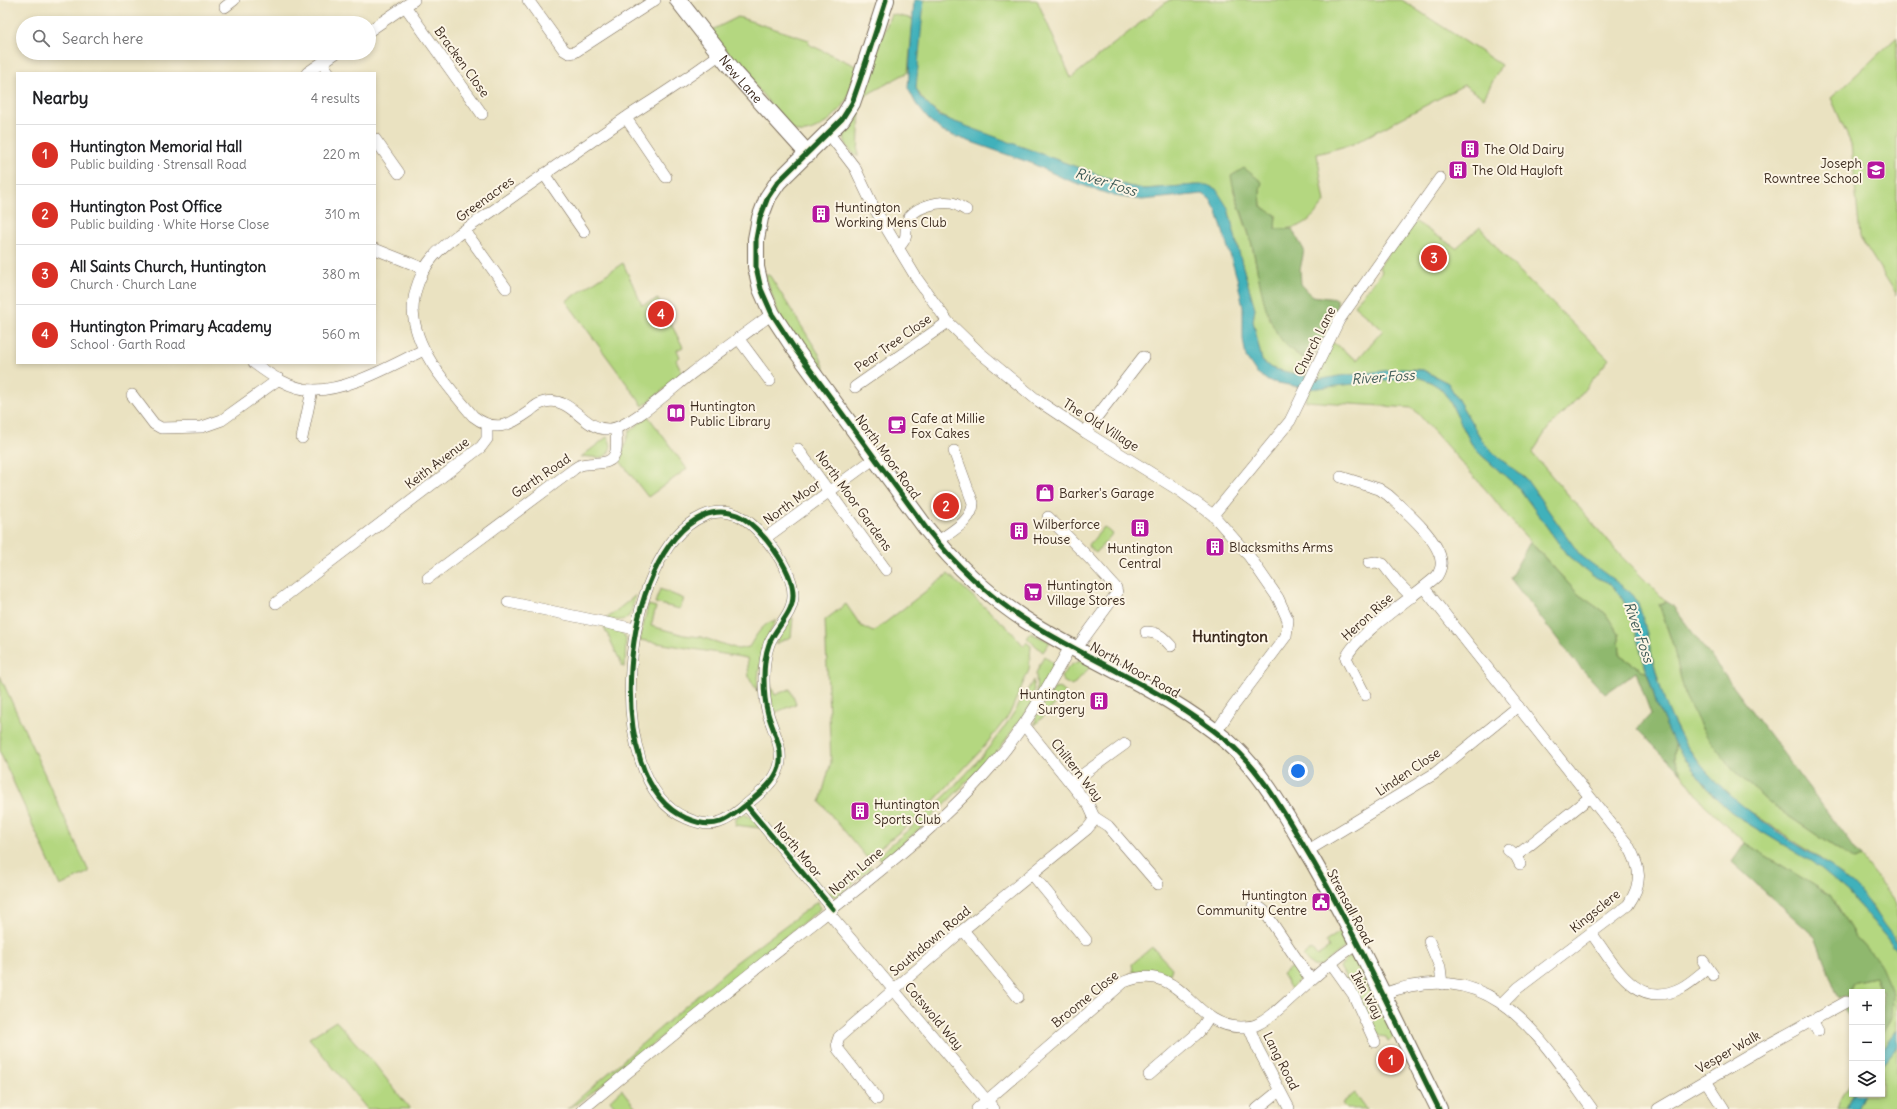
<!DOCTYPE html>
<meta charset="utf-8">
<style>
body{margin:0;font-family:Delius,sans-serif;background:#f2f2f2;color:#202124}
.controls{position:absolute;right:12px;bottom:12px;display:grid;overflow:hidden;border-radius:0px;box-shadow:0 2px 6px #0003}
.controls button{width:36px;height:36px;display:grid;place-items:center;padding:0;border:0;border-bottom:1px solid #e0e0e0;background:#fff;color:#202124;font:20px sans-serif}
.you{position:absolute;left:1298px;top:771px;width:14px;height:14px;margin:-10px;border:3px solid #fff;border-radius:50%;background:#1a73e8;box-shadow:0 0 0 6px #1a73e833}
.badge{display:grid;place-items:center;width:26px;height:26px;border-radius:50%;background:#d93025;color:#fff;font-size:13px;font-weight:700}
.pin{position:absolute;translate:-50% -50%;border:2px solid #fff;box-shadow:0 1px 4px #0006}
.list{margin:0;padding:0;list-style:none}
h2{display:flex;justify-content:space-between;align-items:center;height:52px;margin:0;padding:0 16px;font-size:17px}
h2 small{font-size:13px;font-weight:400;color:#757577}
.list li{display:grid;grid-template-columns:26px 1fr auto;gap:12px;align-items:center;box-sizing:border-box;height:60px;padding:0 16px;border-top:1px solid #e0e0e0}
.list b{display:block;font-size:15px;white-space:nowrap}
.list p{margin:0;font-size:13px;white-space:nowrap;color:#757577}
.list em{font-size:13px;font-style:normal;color:#757577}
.icon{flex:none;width:22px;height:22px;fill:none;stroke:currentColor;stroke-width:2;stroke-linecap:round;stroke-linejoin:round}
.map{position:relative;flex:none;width:1897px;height:1109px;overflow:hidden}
.search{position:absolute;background:#fff;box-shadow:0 2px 6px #0003;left:16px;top:16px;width:360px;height:44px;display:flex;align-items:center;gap:10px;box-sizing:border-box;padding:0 14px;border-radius:22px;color:#757577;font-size:15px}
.panel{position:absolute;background:#fff;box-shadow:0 2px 6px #0003;left:16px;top:72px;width:360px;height:292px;border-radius:0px}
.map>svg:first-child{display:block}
</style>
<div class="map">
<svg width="1897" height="1109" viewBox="0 0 1897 1109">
<rect width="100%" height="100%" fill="#fcf5e5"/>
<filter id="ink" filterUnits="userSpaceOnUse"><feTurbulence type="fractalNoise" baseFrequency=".025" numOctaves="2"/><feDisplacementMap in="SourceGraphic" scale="8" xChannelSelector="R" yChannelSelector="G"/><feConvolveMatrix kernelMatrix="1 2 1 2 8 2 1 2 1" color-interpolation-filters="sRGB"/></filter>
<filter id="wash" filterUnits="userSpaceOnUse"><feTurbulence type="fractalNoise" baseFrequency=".012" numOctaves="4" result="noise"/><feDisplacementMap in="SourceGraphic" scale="16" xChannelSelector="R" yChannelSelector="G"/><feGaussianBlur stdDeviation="0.9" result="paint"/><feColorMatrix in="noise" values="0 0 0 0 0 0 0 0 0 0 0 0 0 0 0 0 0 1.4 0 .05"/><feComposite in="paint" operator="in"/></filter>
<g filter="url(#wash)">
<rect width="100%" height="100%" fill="#eae2c1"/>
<g fill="#b4d780" stroke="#78804f">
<path d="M 924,0 L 1037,0 L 1071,78 L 1169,0 L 1402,0 L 1501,65 L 1484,98 L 1464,85 L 1353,144 L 1317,154 L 1325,202 C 1308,223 1303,229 1275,229 L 1276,215 L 1261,207 L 1260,191 L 1233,189 L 1251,241 L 1261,287 L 1270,319 L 1296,355 L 1309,360 L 1308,377 L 1271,368 L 1262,361 L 1253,321 L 1255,308 L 1242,264 L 1228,208 L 1196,185 L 1144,189 L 1128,186 L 954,122 C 935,114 924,104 915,86 Z"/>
<polygon points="891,14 913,19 908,72 859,99"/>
<path d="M 738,17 L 809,40 L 808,44 L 858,67 C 854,78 851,92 845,103 C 838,115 814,135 799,132 C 796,132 793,129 790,128 L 710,31 Z"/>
<polygon points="1897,37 1897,295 1860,237 1851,144 1831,98"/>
<path d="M 860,105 L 858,157 C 833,139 848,125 860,105 Z"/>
<polygon points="1416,222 1456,248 1480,227 1504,256 1609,359 1576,400 1549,427 1532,453 1621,556 1667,602 1659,604 1673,645 1732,769 1769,803 1854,860 1861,857 1897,904 1897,941 1884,927 1873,908 1845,877 1818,857 1751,812 1734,800 1708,775 1682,739 1665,704 1638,604 1614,580 1598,570 1580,555 1526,479 1499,458 1483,442 1448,383 1423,370 1414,369 1367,373 1317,380 1332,342 1357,360 1383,330 1354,305 1382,272 1379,267 1400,237"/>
<polygon points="623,263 642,305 658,299 683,347 677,350 680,357 676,360 683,374 643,406 566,301"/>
<polygon points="766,274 770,276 819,354 825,369 823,377 780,318 765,275"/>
<polygon points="1400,377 1417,377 1429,381 1440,388 1448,398 1471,443 1480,454 1519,488 1567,555 1593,576 1607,582 1620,595 1629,611 1647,673 1620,656 1619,634 1605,613 1578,594 1508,517 1493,498 1413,408 1305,401 1309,389"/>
<polygon points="648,416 687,469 648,497 620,461 629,432"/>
<path d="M 607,437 C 610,441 612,445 610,449 C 606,463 591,455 581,457 Z"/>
<polygon points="1104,527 1112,534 1096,553 1088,546"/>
<polygon points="948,574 1009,629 1024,646 1026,642 1031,646 1029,670 1009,715 983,748 931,804 913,821 867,858 820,802 831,762 825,620 846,604 861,626 873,632"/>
<polygon points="660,589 684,599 680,609 655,603"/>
<path d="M 636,595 C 629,617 632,623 606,619 Z"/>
<path d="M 648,605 L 656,607 L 651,626 L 684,635 L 701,637 L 738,649 L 749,647 C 756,635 763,623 776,620 C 763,645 759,663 757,691 L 749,677 L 747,658 L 640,640 Z"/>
<polygon points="790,618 793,618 791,637 775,644"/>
<polygon points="604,627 619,630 626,638 625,667 623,667"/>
<polygon points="1031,633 1050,642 1043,652 1027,638"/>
<polygon points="1044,656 1054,664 1037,697 1036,673"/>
<path d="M 1083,661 L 1092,665 L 1072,686 L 1063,681 L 1061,677 C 1067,668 1072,662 1083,661 Z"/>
<polygon points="0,676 89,872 60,886 0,752"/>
<path d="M 1033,680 L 1034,693 L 1030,698 L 1034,701 L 999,749 L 926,823 L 885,859 L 882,860 L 877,856 C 938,807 997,750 1033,680 Z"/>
<polygon points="770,684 775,695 790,689 796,704 774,713 771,700"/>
<polygon points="1060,688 1066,693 1035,725 1036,717 1054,689"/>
<polygon points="1675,745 1714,796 1747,823 1813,862 1847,891 1897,950 1897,1030 1882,1050 1882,1034 1892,1017 1879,962 1855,936 1830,895 1745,843 1704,804 1682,774 1674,759"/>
<polygon points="744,814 750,817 760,828 735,825 737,816"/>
<polygon points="867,863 870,866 869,870 836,897 827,895"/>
<polygon points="818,901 820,909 583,1100 567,1109 734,964"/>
<path d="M 1343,930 L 1346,937 L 1345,947 L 1321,966 C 1312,968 1308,963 1303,956 L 1312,949 L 1317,956 L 1329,948 L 1325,942 Z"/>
<polygon points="1152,947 1172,968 1169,977 1156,972 1133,972 1132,964"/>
<polygon points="1351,957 1356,961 1396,1036 1388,1041 1386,1037 1380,1036 1375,1031 1340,967 1347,958"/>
<polygon points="1296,964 1302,977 1291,989 1282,974"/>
<polygon points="1875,977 1880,992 1852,992 1852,1002 1848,995 1853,982"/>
<polygon points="336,1021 373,1062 410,1109 367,1109 309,1038"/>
<polygon points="1897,1047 1897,1103 1893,1109 1857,1109 1864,1094 1882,1094 1882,1065"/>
<polygon points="1852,1080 1853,1094 1847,1109 1838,1109 1841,1098"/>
<polygon points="622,1089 622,1090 637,1109 617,1109 610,1100"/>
<polygon points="1355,1093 1367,1109 1346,1109 1342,1103"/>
</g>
<g fill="#8fb86e" stroke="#657146">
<path d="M 1244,168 L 1262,182 L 1260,191 L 1261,207 L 1276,215 L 1275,229 L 1292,229 L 1304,250 L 1300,270 L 1301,284 L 1312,296 L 1337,299 C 1339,322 1323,344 1309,360 C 1262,343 1262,282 1251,241 C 1245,219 1235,199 1231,176 Z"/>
<polygon points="1530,542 1578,594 1605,613 1619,634 1620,656 1647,673 1657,705 1675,745 1674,759 1682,774 1637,729 1651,714 1636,672 1605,694 1573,659 1510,578"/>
<polygon points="1667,602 1672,605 1861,857 1854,860 1769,803 1732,769 1706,735 1686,699 1673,645 1659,604"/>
<polygon points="1745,843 1830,895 1855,936 1879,962 1893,994 1892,1017 1882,1034 1882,992 1880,992 1875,977 1853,982 1848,995 1852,1002 1852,1019 1844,1009 1848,1001 1845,997 1839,999 1815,937 1732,862"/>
</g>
<g fill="#41b1bb" stroke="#3e6e6c">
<polygon points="914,0 924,0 916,88 920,97 939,116 1128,186 1144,189 1196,185 1207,185 1216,189 1228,208 1242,264 1255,308 1253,321 1262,361 1271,368 1308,377 1304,388 1268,381 1256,372 1246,357 1243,339 1243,307 1237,278 1217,212 1210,199 1203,194 1142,200 1114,196 1065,179 1031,163 943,132 928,119 916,104 908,88"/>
<path d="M 1400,369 L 1423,370 L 1448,383 L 1483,442 L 1499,458 L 1526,479 L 1580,555 L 1630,592 L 1638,604 L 1642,614 C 1653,657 1660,702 1683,740 C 1710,784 1751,814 1793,842 C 1810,853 1828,863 1843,876 C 1866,894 1878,920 1897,941 L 1897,950 L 1847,891 L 1812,862 L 1747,823 L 1730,811 L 1714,796 L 1675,745 L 1657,705 L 1629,611 L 1620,595 L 1607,582 L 1593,576 L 1567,555 L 1519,488 L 1480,454 L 1471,443 L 1448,398 L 1440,388 L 1429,381 L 1417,377 L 1309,389 L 1314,379 L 1317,380 L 1339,376 Z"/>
<polygon points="1897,1030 1897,1047 1882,1065 1882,1050"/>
<polygon points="1853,1094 1864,1094 1857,1109 1847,1109"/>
</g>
</g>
<g filter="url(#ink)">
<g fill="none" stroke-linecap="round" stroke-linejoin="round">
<defs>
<g id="street">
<polyline points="528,0 564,50 569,53 575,52 655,0"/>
<polyline points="405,6 482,114"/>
<polyline points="225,7 234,0"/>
<polyline points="369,31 414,0"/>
<path d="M 720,54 C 690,77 658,97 627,117 C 586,145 546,173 505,202 C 484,218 450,237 433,257 C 421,271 413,292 413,310 C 415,351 448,386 473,416 C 495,433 509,426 530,411 C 534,407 540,403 545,402 C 573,396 583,431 610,429 C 629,428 674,387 691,374 C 718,353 745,334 772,314"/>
<polyline points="322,63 329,73"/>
<polyline points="307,73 336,53"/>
<polyline points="626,118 666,177"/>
<polyline points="829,134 855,168 873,206 917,279 948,322 979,352 1037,400 1085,432 1180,491 1213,515 1249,556 1278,598 1288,620 1286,636 1232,708 1216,732"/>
<polyline points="375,139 399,173"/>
<polyline points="544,174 584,232"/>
<polyline points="465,231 506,288"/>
<path d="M 898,248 C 910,235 904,235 907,222 C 912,207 938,201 952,203 C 957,204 962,208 966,210"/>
<polyline points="375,249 425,269"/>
<polyline points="738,338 770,381"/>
<path d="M 254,363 C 270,375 290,389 312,390 C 349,391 391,365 424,350"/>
<polyline points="855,387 948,322"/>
<polyline points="132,395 154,424 161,428 202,427 222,420 279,379"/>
<polyline points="1085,432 1143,357"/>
<polyline points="302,438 312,390"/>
<polyline points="798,449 886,570"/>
<path d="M 1341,477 L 1379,489 L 1388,495 C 1403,509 1439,539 1441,561 C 1442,567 1440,571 1437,576 C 1414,597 1358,632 1346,658 L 1365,695"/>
<polyline points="1213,515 1290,421 1339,320 1440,178"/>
<polyline points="1048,517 1091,560 1116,588 1117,593 1076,649"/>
<polyline points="764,539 875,458"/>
<path d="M 937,542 C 950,532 973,521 973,503 L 954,451"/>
<polyline points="1369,563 1376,562 1383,564 1397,582 1412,597"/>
<path d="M 428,578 L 570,472 C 573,470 577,466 581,465 C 593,461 612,468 616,451 C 617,444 616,435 616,428"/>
<path d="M 1424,588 L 1628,845 C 1641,868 1643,883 1628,905 L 1518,988 L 1502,1004"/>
<polyline points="508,602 635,629"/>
<polyline points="276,603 481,447 487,439 487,425"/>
<path d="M 1146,632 C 1158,632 1163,637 1171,646"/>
<polyline points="1024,725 1089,806 1094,817 1108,826 1158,884"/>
<polyline points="1071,783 1125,744"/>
<path d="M 746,805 C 759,794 774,783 779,767 C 784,749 773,731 768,714 C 765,703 764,691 764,679 C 764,668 765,655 769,644 C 775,628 793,614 793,596 C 794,571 760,525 737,515 C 726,511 714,511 703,516 C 620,553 600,782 686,818 C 697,823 709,826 720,822 C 730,819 738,811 746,805 L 833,909"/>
<polyline points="1508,850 1516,856 1520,864"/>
<polyline points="1307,851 1434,774 1518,706"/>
<polyline points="1516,856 1589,798"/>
<polyline points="1032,874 1086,940"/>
<polyline points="1253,906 1259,907 1264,911 1311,980"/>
<polyline points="828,912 994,1109"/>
<polyline points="963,930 1018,997"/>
<path d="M 1592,934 C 1614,964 1636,1011 1681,988 C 1691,983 1699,975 1708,968"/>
<polyline points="1429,941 1440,967 1442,984"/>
<polyline points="1703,961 1713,975"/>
<polyline points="1331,963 1353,994 1375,1042"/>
<path d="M 1383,994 C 1492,954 1537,1033 1592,1109"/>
<polyline points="1812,1020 1818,1031"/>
<polyline points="1249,1027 1258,1049 1289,1108"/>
<polyline points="1149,1075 1199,1032 1209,1017"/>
<polyline points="1706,1081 1724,1109"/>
<polyline points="877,1099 838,1049 837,1043 839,1037 963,930 1087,829 1092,823 1094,817"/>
<path d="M 583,1109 C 651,1053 720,997 790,942 C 856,890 934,832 990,768 C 1022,732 1047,689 1070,647"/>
<path d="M 977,1109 L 1124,982 C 1184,959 1190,1027 1241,1027 C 1247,1027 1253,1027 1258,1024 C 1273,1017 1286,1002 1298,992 C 1317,974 1336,958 1357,944"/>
<polyline points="1257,1109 1279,1091"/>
<polyline points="1658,1109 1762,1048 1846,1002"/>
</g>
<g id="secondary">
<path id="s1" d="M 678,0 L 735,73 L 808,154"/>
<path d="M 886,0 L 860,80 L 852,103 L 842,119 L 778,182 L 768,197 L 760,218 L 756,239 L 756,267 L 761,289 L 772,314 L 795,349 L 926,528 C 957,567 992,600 1035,626 C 1099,665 1170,693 1228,742 C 1259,769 1280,806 1301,841 C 1353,927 1394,1019 1439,1109"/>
</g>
</defs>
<use href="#street" stroke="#786a57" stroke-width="12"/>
<use href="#secondary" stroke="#786a57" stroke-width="18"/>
<use href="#street" stroke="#fff" stroke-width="11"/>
<use href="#secondary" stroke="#fff" stroke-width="16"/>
<defs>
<g id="cycleway">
<path d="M 886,0 L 860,80 L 852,103 L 842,119 L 778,182 L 768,197 L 760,218 L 756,239 L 756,267 L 761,289 L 772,314 L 795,349 L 926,528 C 957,567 992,600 1035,626 C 1099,665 1170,693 1228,742 C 1259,769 1280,806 1301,841 C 1353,927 1394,1019 1439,1109"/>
<path d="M 746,805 C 759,794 774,783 779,767 C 784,749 773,731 768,714 C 765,703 764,691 764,679 C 764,668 765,655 769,644 C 775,628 793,614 793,596 C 794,571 760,525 737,515 C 726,511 714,511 703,516 C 620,553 600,782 686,818 C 697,823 709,826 720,822 C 730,819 738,811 746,805 L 833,909"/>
</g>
</defs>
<use href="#cycleway" stroke="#fcf5e5" stroke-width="8"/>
<use href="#cycleway" stroke="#1b5e20" stroke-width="5"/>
</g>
</g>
<defs>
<symbol id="building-square" viewBox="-11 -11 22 22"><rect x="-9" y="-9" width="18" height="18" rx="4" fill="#b5179e" stroke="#fcf5e5"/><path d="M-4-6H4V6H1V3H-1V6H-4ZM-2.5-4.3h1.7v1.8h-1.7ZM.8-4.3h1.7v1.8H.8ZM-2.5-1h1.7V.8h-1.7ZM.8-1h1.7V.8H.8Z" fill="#fff"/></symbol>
<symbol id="school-square" viewBox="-11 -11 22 22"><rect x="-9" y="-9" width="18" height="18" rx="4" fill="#b5179e" stroke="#fcf5e5"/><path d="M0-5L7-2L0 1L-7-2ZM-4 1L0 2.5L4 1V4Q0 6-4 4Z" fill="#fff"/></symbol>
<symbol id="library-square" viewBox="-11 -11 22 22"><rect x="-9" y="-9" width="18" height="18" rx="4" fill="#b5179e" stroke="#fcf5e5"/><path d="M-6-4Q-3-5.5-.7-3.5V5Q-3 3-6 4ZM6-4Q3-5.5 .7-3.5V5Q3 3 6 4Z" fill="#fff"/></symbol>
<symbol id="cafe-square" viewBox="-11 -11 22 22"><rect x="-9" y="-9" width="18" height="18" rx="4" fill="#b5179e" stroke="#fcf5e5"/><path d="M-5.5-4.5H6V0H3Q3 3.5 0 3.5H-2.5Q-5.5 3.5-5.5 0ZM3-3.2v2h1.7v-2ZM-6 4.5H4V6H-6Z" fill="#fff"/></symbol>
<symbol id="shop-square" viewBox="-11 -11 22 22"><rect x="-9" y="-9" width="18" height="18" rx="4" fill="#b5179e" stroke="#fcf5e5"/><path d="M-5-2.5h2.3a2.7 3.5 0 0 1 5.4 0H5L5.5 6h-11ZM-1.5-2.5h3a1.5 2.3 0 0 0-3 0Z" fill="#fff"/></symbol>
<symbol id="supermarket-square" viewBox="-11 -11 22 22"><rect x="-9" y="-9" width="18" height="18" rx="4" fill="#b5179e" stroke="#fcf5e5"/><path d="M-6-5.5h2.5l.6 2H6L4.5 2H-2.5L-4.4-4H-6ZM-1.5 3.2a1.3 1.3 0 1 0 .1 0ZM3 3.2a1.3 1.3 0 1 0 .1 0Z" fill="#fff"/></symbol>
<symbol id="civic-square" viewBox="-11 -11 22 22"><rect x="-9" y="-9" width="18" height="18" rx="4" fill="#b5179e" stroke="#fcf5e5"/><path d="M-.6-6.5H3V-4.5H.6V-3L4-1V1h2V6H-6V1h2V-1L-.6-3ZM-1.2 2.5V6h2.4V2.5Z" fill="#fff"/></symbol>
</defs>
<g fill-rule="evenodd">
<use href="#building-square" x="1459" y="138" width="22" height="22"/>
<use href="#building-square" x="1447" y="159" width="22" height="22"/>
<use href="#school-square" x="1865" y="159" width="22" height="22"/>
<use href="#building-square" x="810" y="203" width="22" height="22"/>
<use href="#library-square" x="665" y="402" width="22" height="22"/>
<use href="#cafe-square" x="886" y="414" width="22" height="22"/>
<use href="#shop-square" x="1034" y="482" width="22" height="22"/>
<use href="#building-square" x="1129" y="517" width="22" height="22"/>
<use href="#building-square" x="1008" y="520" width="22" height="22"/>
<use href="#building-square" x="1204" y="536" width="22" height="22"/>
<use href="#supermarket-square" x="1022" y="581" width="22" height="22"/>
<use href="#building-square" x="1088" y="690" width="22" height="22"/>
<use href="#building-square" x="849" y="800" width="22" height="22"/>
<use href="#civic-square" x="1310" y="891" width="22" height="22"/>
</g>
<g text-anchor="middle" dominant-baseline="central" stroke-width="4" stroke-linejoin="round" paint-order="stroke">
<g font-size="13" fill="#3b2a1e" stroke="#fcf5e5">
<text transform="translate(462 62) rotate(54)">Bracken Close</text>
<text stroke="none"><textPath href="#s1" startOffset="101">New Lane</textPath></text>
<text transform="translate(485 199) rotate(-36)">Greenacres</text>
<text transform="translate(1315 341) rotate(-63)">Church Lane</text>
<text transform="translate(893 343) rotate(-35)">Pear Tree Close</text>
<text transform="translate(1101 425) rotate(32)">The Old Village</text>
<text transform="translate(888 457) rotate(54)">North Moor Road</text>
<text transform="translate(437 463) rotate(-37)">Keith Avenue</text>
<text transform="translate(541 476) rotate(-34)">Garth Road</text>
<text transform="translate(854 501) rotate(54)">North Moor Gardens</text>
<text transform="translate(792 502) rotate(-36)">North Moor</text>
<text transform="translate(1367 617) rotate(-42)">Heron Rise</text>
<text transform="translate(1135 670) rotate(29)">North Moor Road</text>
<text transform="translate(1077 770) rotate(52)">Chiltern Way</text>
<text transform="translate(1408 772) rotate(-34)">Linden Close</text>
<text transform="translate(798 850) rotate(50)">North Moor</text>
<text transform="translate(856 871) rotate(-40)">North Lane</text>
<text transform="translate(1350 907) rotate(62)">Strensall Road</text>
<text transform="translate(1595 911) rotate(-39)">Kingsclere</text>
<text transform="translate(930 941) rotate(-40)">Southdown Road</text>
<text transform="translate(1367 995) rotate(61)">Ikin Way</text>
<text transform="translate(1085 999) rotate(-39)">Broome Close</text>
<text transform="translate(934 1016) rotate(50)">Cotswold Way</text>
<text transform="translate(1728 1052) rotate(-30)">Vesper Walk</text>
<text transform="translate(1281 1061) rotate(63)">Lang Road</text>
</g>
<g font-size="13" fill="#3b2a1e" stroke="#fcf5e5" text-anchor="start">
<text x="1484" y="149">The Old Dairy</text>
<text x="1862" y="163" text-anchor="end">Joseph<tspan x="1862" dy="15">Rowntree School</tspan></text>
<text x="1472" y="170">The Old Hayloft</text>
<text x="835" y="207">Huntington<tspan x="835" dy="15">Working Mens Club</tspan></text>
<text x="690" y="406">Huntington<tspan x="690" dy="15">Public Library</tspan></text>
<text x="911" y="418">Cafe at Millie<tspan x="911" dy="15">Fox Cakes</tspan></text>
<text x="1059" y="493">Barker's Garage</text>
<text x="1033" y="524">Wilberforce<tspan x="1033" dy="15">House</tspan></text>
<text x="1229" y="547">Blacksmiths Arms</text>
<text x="1140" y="548" text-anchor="middle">Huntington<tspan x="1140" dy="15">Central</tspan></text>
<text x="1047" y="585">Huntington<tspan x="1047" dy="15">Village Stores</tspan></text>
<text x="1085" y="694" text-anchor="end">Huntington<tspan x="1085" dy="15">Surgery</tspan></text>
<text x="874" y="804">Huntington<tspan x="874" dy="15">Sports Club</tspan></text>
<text x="1307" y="895" text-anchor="end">Huntington<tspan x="1307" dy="15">Community Centre</tspan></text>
</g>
<g font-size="14" font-style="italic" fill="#3d5955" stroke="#fcf5e5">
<text transform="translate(1106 182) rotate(18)">River Foss</text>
<text transform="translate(1383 377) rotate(-4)">River Foss</text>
<text transform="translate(1639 632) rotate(71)">River Foss</text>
</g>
<g font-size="15" font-weight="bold" fill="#3b2a1e" stroke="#fcf5e5">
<text x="1230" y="636">Huntington</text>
</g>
</g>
</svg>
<div class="controls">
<button>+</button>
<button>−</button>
<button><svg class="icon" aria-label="layers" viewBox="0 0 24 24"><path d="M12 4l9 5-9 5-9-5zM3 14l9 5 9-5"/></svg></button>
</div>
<div class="you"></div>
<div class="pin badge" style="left:1391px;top:1060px">1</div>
<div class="pin badge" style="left:946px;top:506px">2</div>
<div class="pin badge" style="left:1434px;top:258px">3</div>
<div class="pin badge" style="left:661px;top:314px">4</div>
<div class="search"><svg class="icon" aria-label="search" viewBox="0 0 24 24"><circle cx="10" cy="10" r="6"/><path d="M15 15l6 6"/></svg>Search here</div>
<section class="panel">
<h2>Nearby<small>4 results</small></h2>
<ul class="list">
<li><span class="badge">1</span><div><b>Huntington Memorial Hall</b><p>Public building · Strensall Road</p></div><em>220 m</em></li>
<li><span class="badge">2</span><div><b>Huntington Post Office</b><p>Public building · White Horse Close</p></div><em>310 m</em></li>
<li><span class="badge">3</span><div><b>All Saints Church, Huntington</b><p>Church · Church Lane</p></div><em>380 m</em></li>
<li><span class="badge">4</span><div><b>Huntington Primary Academy</b><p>School · Garth Road</p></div><em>560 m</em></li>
</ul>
</section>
</div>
